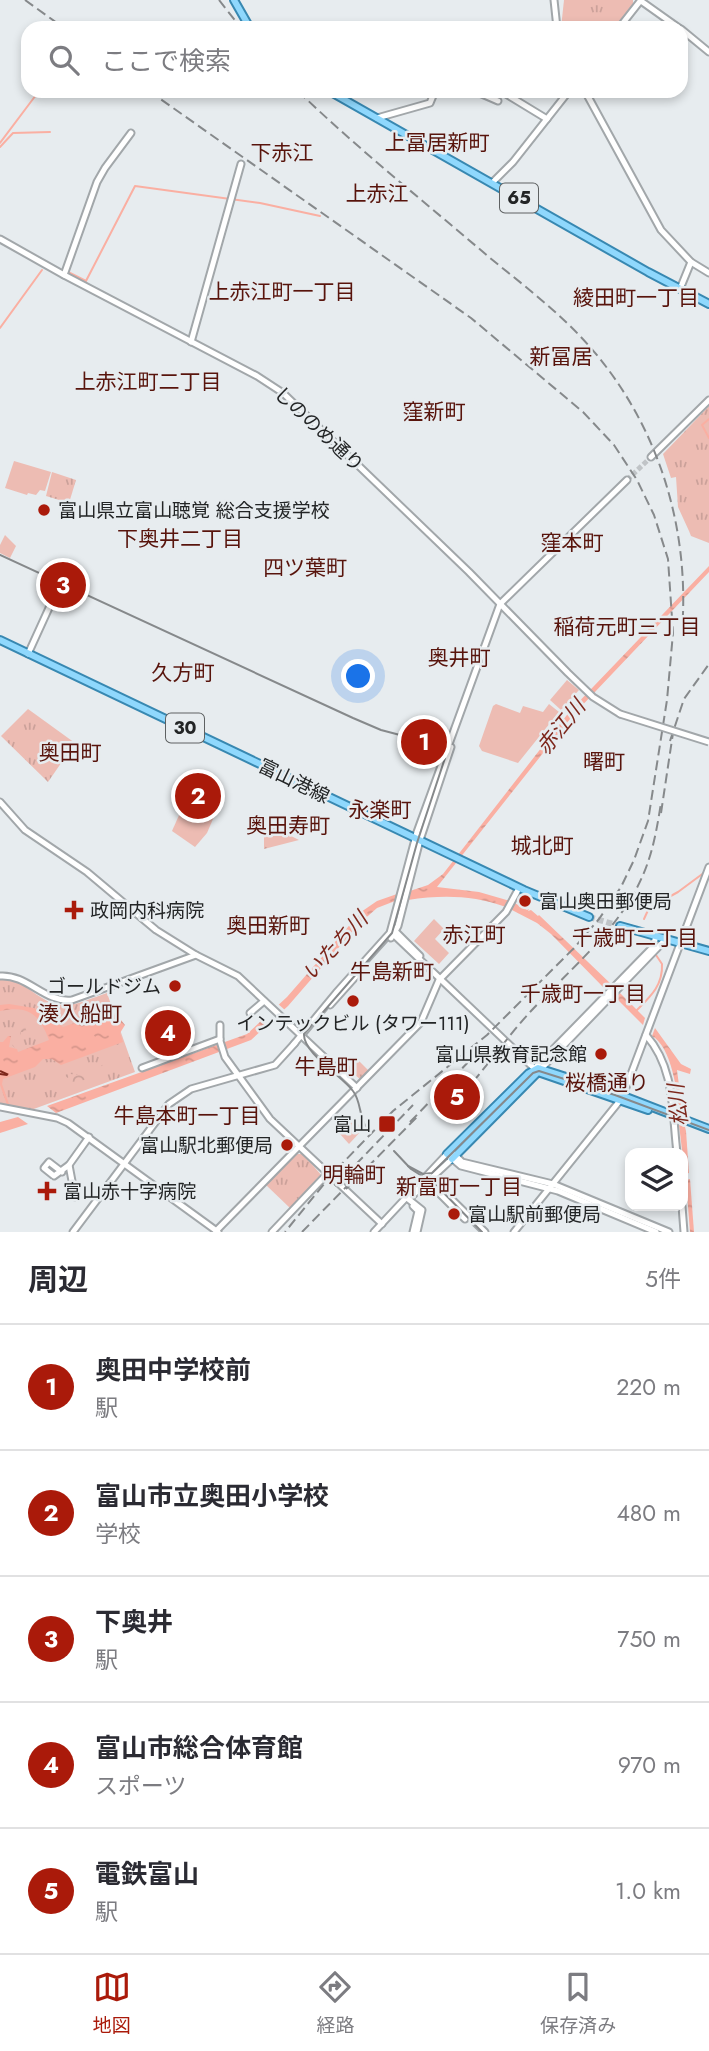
<!DOCTYPE html>
<html lang="ja">
<meta charset="utf-8">
<style>
body{margin:0;font-family:Jost,"Noto Sans JP",sans-serif;background:#f2f2f3;color:#2b2b33}
.controls{position:absolute;right:21px;bottom:21px;display:grid;overflow:hidden;border-radius:14px;box-shadow:0 4px 10px #0003}
.controls button{width:63px;height:63px;display:grid;place-items:center;padding:0;border:0;border-bottom:2px solid #e1e1e2;background:#fff;color:#2b2b33;font:35px sans-serif}
.you{position:absolute;left:359px;top:677px;width:24px;height:24px;margin:-18px;border:5px solid #fff;border-radius:50%;background:#1a73e8;box-shadow:0 0 0 10px #1a73e833}
.badge{display:grid;place-items:center;width:46px;height:46px;border-radius:50%;background:#aa1a0a;color:#fff;font-size:23px;font-weight:700}
.pin{position:absolute;translate:-50% -50%;border:4px solid #fff;box-shadow:0 2px 7px #0006}
.list{margin:0;padding:0;list-style:none}
h2{display:flex;justify-content:space-between;align-items:center;height:91px;margin:0;padding:0 28px;font-size:30px}
h2 small{font-size:23px;font-weight:400;color:#7c7c81}
.list li{display:grid;grid-template-columns:46px 1fr auto;gap:21px;align-items:center;box-sizing:border-box;height:126px;padding:0 28px;border-top:2px solid #e1e1e2}
.list b{display:block;font-size:26px;white-space:nowrap}
.list p{margin:0;font-size:23px;white-space:nowrap;color:#7c7c81}
.list em{font-size:23px;font-style:normal;color:#7c7c81}
.icon{flex:none;width:38px;height:38px;fill:none;stroke:currentColor;stroke-width:2;stroke-linecap:round;stroke-linejoin:round}
.map{position:relative;flex:none;width:709px;height:1232px;overflow:hidden}
.search{position:absolute;background:#fff;box-shadow:0 4px 10px #0003;left:21px;right:21px;top:21px;height:77px;display:flex;align-items:center;gap:18px;box-sizing:border-box;padding:0 24px;border-radius:21px;color:#7c7c81;font-size:26px}
.sheet{height:721px;background:#fff}
nav{display:flex;justify-content:space-around;align-items:center;box-sizing:border-box;height:98px;border-top:2px solid #e1e1e2;background:#fff;font-size:19px;color:#7c7c81}
nav a{display:grid;justify-items:center;gap:4px}
nav .on{color:#aa1a0a}
.map>svg:first-child{display:block}
</style>
<div class="map">
<svg width="709" height="1232" viewBox="0 0 709 1232">
<defs>
<pattern id="grass-tufts" width="24" height="20" patternUnits="userSpaceOnUse" patternTransform="scale(1.75)"><rect width="24" height="20" fill="#edbcb3"/><path d="M3 7l-1-3M5 7V3M7 7l1-3M15 17l-1-3M17 17v-4M19 17l1-3" fill="none" stroke="#cba19a"/></pattern>
<pattern id="forest-crowns" width="20" height="18" patternUnits="userSpaceOnUse" patternTransform="scale(1.75)"><rect width="20" height="18" fill="#edbcb3"/><path d="M2 6a3 3 0 1 1 6 0M12 15a3 3 0 1 1 6 0" fill="none" stroke="#cba19a"/></pattern>
<pattern id="water-ripples" width="26" height="14" patternUnits="userSpaceOnUse" patternTransform="scale(1.75)"><rect width="26" height="14" fill="#faafa2"/><path d="M2 4q2-2 4 0t4 0M15 11q2-2 4 0t4 0" fill="none" stroke="#d6968b"/></pattern>
</defs>
<rect width="100%" height="100%" fill="#e7ecef"/>
<g fill="url(#grass-tufts)">
<polygon points="564,0 633,0 633,4 614,28 561,28"/>
<polygon points="709,406 709,543 691,536 689,531 678,507 676,477 671,478 663,454"/>
<polygon points="52,472 76,480 69,503 46,496"/>
<polygon points="28,709 75,743 48,782 1,736"/>
<polygon points="270,826 271,826 299,840 264,849 264,838"/>
<path d="M 0,979 C 23,977 36,1000 57,1004 C 73,1008 91,998 107,993 L 135,1072 L 31,1110 L 0,1106 Z"/>
<polygon points="357,1059 369,1071 361,1080 347,1068"/>
<polygon points="354,1120 363,1129 349,1144 340,1134"/>
<polygon points="296,1154 303,1154 322,1176 291,1209 266,1185"/>
</g>
<g fill="url(#forest-crowns)">
<polygon points="25,1027 27,1032 21,1032 19,1044 22,1049 18,1051 12,1045 11,1036 8,1035 3,1041 0,1041 1,1029 11,1028 9,1032 14,1035 16,1034 15,1029"/>
<polygon points="106,1061 109,1064 124,1064 66,1087 63,1085 65,1083 60,1078 63,1075 68,1078 70,1074 82,1075 86,1068 96,1071"/>
</g>
<g fill="#edbcb3">
<polygon points="14,461 51,472 45,491 40,490 36,495 28,493 27,495 5,488"/>
<polygon points="5,535 16,546 10,558 0,553 0,545"/>
<polygon points="567,680 579,690 561,710 550,700"/>
<polygon points="496,704 520,713 523,706 543,712 549,704 559,712 518,763 482,751 479,746 493,706"/>
<polygon points="188,795 219,805 207,833 195,847 172,831"/>
<polygon points="434,919 444,929 435,939 449,953 439,964 414,941"/>
</g>
<g fill="url(#water-ripples)">
<path d="M 709,566 L 709,572 L 574,714 L 437,887 L 479,892 L 510,901 L 506,907 C 472,895 442,895 408,900 L 410,891 L 428,885 L 443,874 L 570,711 Z"/>
<polygon points="397,894 395,901 377,908 360,923 288,1006 251,1040 56,1113 47,1106 247,1034 287,997 361,912 377,901"/>
<polygon points="513,902 527,910 529,909 528,911 531,910 538,916 539,915 612,985 605,989 551,934 537,923 510,909"/>
<polygon points="620,993 645,1018 643,1025 615,997"/>
<path d="M 9,1004 L 34,1008 L 63,1027 L 111,1010 L 115,1019 L 121,1020 L 125,1025 L 120,1033 L 123,1042 L 61,1065 L 52,1059 L 43,1059 L 35,1067 L 3,1079 L 2,1084 L 9,1104 L 7,1105 L 0,1085 L 0,1042 L 3,1042 L 8,1036 L 11,1036 L 9,1047 L 17,1049 L 18,1052 L 49,1040 C 39,1014 29,1005 0,1011 L 0,1005 Z"/>
<path d="M 655,1028 L 681,1064 L 691,1069 L 690,1074 L 677,1070 L 683,1116 L 678,1115 C 679,1094 671,1046 652,1036 Z"/>
<polygon points="18,1117 28,1124 0,1133 0,1122"/>
<polygon points="679,1125 685,1127 686,1131 689,1173 685,1174"/>
<polygon points="690,1179 694,1232 690,1232 686,1180"/>
</g>
<polygon fill="#e7ecef" points="277,1003 286,1011 268,1028 260,1020"/>
<g fill="none" stroke-linecap="round" stroke-linejoin="round">
<g stroke="#faafa2" stroke-width="2">
<polyline points="0,143 39,91"/>
<polyline points="0,147 13,133 50,132"/>
<polyline points="68,272 86,281 135,186 260,203 320,216"/>
<polyline points="0,328 42,270"/>
<polyline points="709,419 702,425 709,438"/>
<polyline points="644,919 649,908 678,892 705,872"/>
<path d="M 637,1010 C 651,996 663,985 662,964 L 656,955"/>
</g>
<g stroke="#7d271c" stroke-width="2" stroke-dasharray="9 7" stroke-linecap="butt">
<polyline points="0,1071 11,1076"/>
<polyline points="0,1074 7,1075"/>
</g>
<polyline stroke="#c0c4c7" stroke-width="5" stroke-dasharray="5 2.5" stroke-linecap="butt" points="627,480 651,457"/>
<polyline stroke="#c0c4c7" stroke-width="6" stroke-dasharray="6 3" stroke-linecap="butt" points="589,917 620,926"/>
<defs>
<g id="secondary">
<polyline points="554,0 557,28"/>
<polyline points="641,1 679,28"/>
<polyline points="619,28 641,0"/>
<polyline points="681,29 709,52"/>
<polyline points="475,91 498,101"/>
<polyline points="585,91 661,230 691,262 709,273"/>
<polyline points="506,94 547,119"/>
<polyline points="377,118 430,103 435,91"/>
<polyline points="492,183 513,162 569,91"/>
<polyline points="0,239 64,275 257,376 283,393 469,572 568,673 593,697 620,714"/>
<polyline points="64,275 97,182 105,168 131,133"/>
<polyline points="680,289 691,262"/>
<polyline points="191,342 241,164"/>
<polyline points="651,457 709,400"/>
<polyline points="28,654 59,586"/>
<polyline points="0,802 25,830 87,872 156,930 196,955 238,976 357,1088"/>
<polyline points="395,931 420,956"/>
<polyline points="393,934 538,1072 666,939"/>
<polyline points="391,938 398,926 420,840 451,747"/>
<path d="M 0,976 C 28,974 44,1003 72,1000 L 196,955"/>
<polyline points="330,1005 356,976"/>
<polyline points="250,1013 264,1001"/>
<polyline points="220,1025 220,1041 225,1057 270,1119 382,1224"/>
<path d="M 646,1035 C 675,1068 672,1111 677,1153"/>
<polyline points="294,1044 336,993 390,933 417,832 500,604 627,480"/>
<polyline points="142,1068 220,1039"/>
<polyline points="534,1069 653,947 656,936"/>
<polyline points="0,1107 57,1118 68,1123 218,1232"/>
<polyline points="453,1153 462,1162 553,1184 669,1232"/>
<polyline points="62,1172 49,1162 44,1168 54,1176 69,1165"/>
<polyline points="425,1177 436,1184 485,1232"/>
<polyline points="426,1180 465,1219"/>
<polyline points="75,1197 69,1165 89,1137"/>
<polyline points="407,1198 412,1196 452,1159"/>
<polyline points="407,1198 422,1210 417,1232"/>
<polyline points="682,1206 684,1232"/>
<polyline points="216,1231 421,1022 439,980 506,912 519,888"/>
<polyline points="73,1232 169,1104 191,1089 275,1065 295,1043"/>
<polyline points="272,1232 328,1173"/>
<polyline points="374,1232 447,1154 461,1166 558,1191 656,1232"/>
<polyline points="413,1232 418,1211 413,1206"/>
<polyline points="514,1232 622,1098 709,867"/>
</g>
<g id="primary">
<polyline points="234,0 250,28"/>
<polyline points="329,91 648,272 709,304"/>
<polyline points="0,640 524,890 589,917"/>
<polyline points="620,926 709,951"/>
<polyline points="447,1154 529,1073 538,1068 613,1092 709,1129"/>
<polyline points="452,1159 538,1072 648,1110"/>
</g>
</defs>
<use href="#secondary" stroke="#a2a7aa" stroke-width="9"/>
<use href="#primary" stroke="#3888b1" stroke-width="10"/>
<use href="#secondary" stroke="#fff" stroke-width="5"/>
<use href="#primary" stroke="#8fd8fd" stroke-width="6"/>
<g stroke="#86898b" stroke-width="2">
<path d="M 0,555 L 353,718 L 381,730 L 438,745 L 444,750 L 445,758 L 417,843 L 392,933 L 304,1034 C 303,1053 342,1076 353,1091 C 361,1101 359,1116 366,1127"/>
<polyline points="394,1151 411,1169 436,1185 482,1232"/>
<polyline points="408,1166 423,1174 432,1173 533,1073 539,1071 615,1095 709,1130"/>
</g>
<g stroke="#86898b" stroke-width="2" stroke-dasharray="10 5" stroke-linecap="butt">
<polyline points="25,0 64,28"/>
<polyline points="219,0 241,28"/>
<polyline points="149,91 471,318 583,412 614,445 637,480 654,515 668,559 673,633 667,700 648,821 634,860 621,887 599,919 574,948 487,1035 393,1111 333,1173 285,1232"/>
<path d="M 298,91 C 359,150 426,203 490,258 C 516,279 543,300 567,323 C 651,403 691,517 682,631"/>
<polyline points="670,741 684,699 709,664"/>
<polyline points="661,813 673,733"/>
<path d="M 463,1093 C 487,1067 507,1037 531,1011 C 570,969 620,929 643,875 C 653,852 657,828 661,803"/>
<polyline points="410,1122 476,1054"/>
<polyline points="335,1186 413,1105"/>
<polyline points="346,1189 417,1117"/>
<polyline points="302,1232 351,1182"/>
</g>
<defs>
<polyline id="secondary-bridge" points="620,714 709,742"/>
</defs>
<use href="#secondary-bridge" stroke="#a2a7aa" stroke-width="9" stroke-linecap="butt"/>
<use href="#secondary-bridge" stroke="#fff" stroke-width="5"/>
</g>
<g fill="#aa1a0a" stroke="#e7ecef" stroke-width="2.5">
<circle cx="44" cy="510" r="7"/>
<circle cx="525" cy="901" r="7"/>
<path d="M70.5 899.5h7v7h7v7h-7v7h-7v-7h-7v-7h7z"/>
<circle cx="175" cy="986" r="7"/>
<circle cx="353" cy="1001" r="7"/>
<circle cx="601" cy="1054" r="7"/>
<rect x="378" y="1115" width="18" height="18" rx="3.5"/>
<circle cx="287" cy="1145" r="7"/>
<path d="M43.5 1180.5h7v7h7v7h-7v7h-7v-7h-7v-7h7z"/>
<circle cx="454" cy="1214" r="7"/>
</g>
<g text-anchor="middle" dominant-baseline="central" stroke-width="5" stroke-linejoin="round" paint-order="stroke">
<g fill="#e7ecef" stroke="#5e6162" stroke-width="2">
<rect x="500" y="183.5" width="38" height="29" rx="5"/>
<rect x="166" y="713.5" width="38" height="29" rx="5"/>
</g>
<g font-size="18" font-weight="bold" fill="#232526">
<text x="519" y="198">65</text>
<text x="185" y="728">30</text>
</g>
<g font-size="19" fill="#232526" stroke="#e7ecef">
<text transform="translate(319 429) rotate(43)">しののめ通り</text>
<text transform="translate(294 781) rotate(26)">富山港線</text>
</g>
<g font-size="19" fill="#232526" stroke="#e7ecef" text-anchor="start">
<text x="58" y="510">富山県立富山聴覚 総合支援学校</text>
<text x="539" y="901">富山奥田郵便局</text>
<text x="90" y="910">政岡内科病院</text>
<text x="161" y="986" text-anchor="end">ゴールドジム</text>
<text x="353" y="1023" text-anchor="middle">インテックビル (タワー111)</text>
<text x="587" y="1054" text-anchor="end">富山県教育記念館</text>
<text x="371" y="1124" text-anchor="end">富山</text>
<text x="273" y="1145" text-anchor="end">富山駅北郵便局</text>
<text x="63" y="1191">富山赤十字病院</text>
<text x="468" y="1214">富山駅前郵便局</text>
</g>
<g font-size="21" fill="#58140c" stroke="#e7ecef">
<text x="437" y="143">上冨居新町</text>
<text x="282" y="153">下赤江</text>
<text x="377" y="194">上赤江</text>
<text x="282" y="292">上赤江町一丁目</text>
<text x="636" y="298">綾田町一丁目</text>
<text x="561" y="357">新冨居</text>
<text x="148" y="382">上赤江町二丁目</text>
<text x="434" y="412">窪新町</text>
<text x="180" y="539">下奥井二丁目</text>
<text x="572" y="543">窪本町</text>
<text x="305" y="568">四ツ葉町</text>
<text x="627" y="627">稲荷元町三丁目</text>
<text x="459" y="658">奥井町</text>
<text x="183" y="673">久方町</text>
<text x="70" y="753">奥田町</text>
<text x="604" y="762">曙町</text>
<text x="380" y="810">永楽町</text>
<text x="288" y="826">奥田寿町</text>
<text x="542" y="846">城北町</text>
<text x="268" y="926">奥田新町</text>
<text x="474" y="935">赤江町</text>
<text x="635" y="938">千歳町二丁目</text>
<text x="392" y="972">牛島新町</text>
<text x="583" y="994">千歳町一丁目</text>
<text x="80" y="1014">湊入船町</text>
<text x="326" y="1067">牛島町</text>
<text x="607" y="1083">桜橋通り</text>
<text x="187" y="1116">牛島本町一丁目</text>
<text x="354" y="1175">明輪町</text>
<text x="459" y="1187">新富町一丁目</text>
</g>
<g font-size="21" font-style="italic" fill="#7d271c" stroke="#e7ecef">
<text transform="translate(561 727) rotate(-51)">赤江川</text>
<text transform="translate(335 946) rotate(-47)">いたち川</text>
<text transform="translate(678 1105) rotate(-96)">松川</text>
</g>
</g>
</svg>
<div class="controls">
<button><svg class="icon" aria-label="layers" viewBox="0 0 24 24"><path d="M12 4l9 5-9 5-9-5zM3 14l9 5 9-5"/></svg></button>
</div>
<div class="you"></div>
<div class="pin badge" style="left:424px;top:742px">1</div>
<div class="pin badge" style="left:198px;top:796px">2</div>
<div class="pin badge" style="left:63px;top:585px">3</div>
<div class="pin badge" style="left:168px;top:1033px">4</div>
<div class="pin badge" style="left:457px;top:1097px">5</div>
<div class="search"><svg class="icon" aria-label="search" viewBox="0 0 24 24"><circle cx="10" cy="10" r="6"/><path d="M15 15l6 6"/></svg>ここで検索</div>
</div>
<section class="sheet">
<h2>周辺<small>5件</small></h2>
<ul class="list">
<li><span class="badge">1</span><div><b>奥田中学校前</b><p>駅</p></div><em>220 m</em></li>
<li><span class="badge">2</span><div><b>富山市立奥田小学校</b><p>学校</p></div><em>480 m</em></li>
<li><span class="badge">3</span><div><b>下奥井</b><p>駅</p></div><em>750 m</em></li>
<li><span class="badge">4</span><div><b>富山市総合体育館</b><p>スポーツ</p></div><em>970 m</em></li>
<li><span class="badge">5</span><div><b>電鉄富山</b><p>駅</p></div><em>1.0 km</em></li>
</ul>
</section>
<nav>
<a class="on"><svg class="icon" aria-label="map" viewBox="0 0 24 24"><path d="M3 6l6-2 6 2 6-2v14l-6 2-6-2-6 2zM9 4v14M15 6v14"/></svg>地図</a>
<a><svg class="icon" aria-label="directions" viewBox="0 0 24 24"><path d="M12 3l9 9-9 9-9-9zM9 14v-3h6M13 9l2 2-2 2"/></svg>経路</a>
<a><svg class="icon" aria-label="saved" viewBox="0 0 24 24"><path d="M7 4h10v16l-5-4-5 4z"/></svg>保存済み</a>
</nav>
